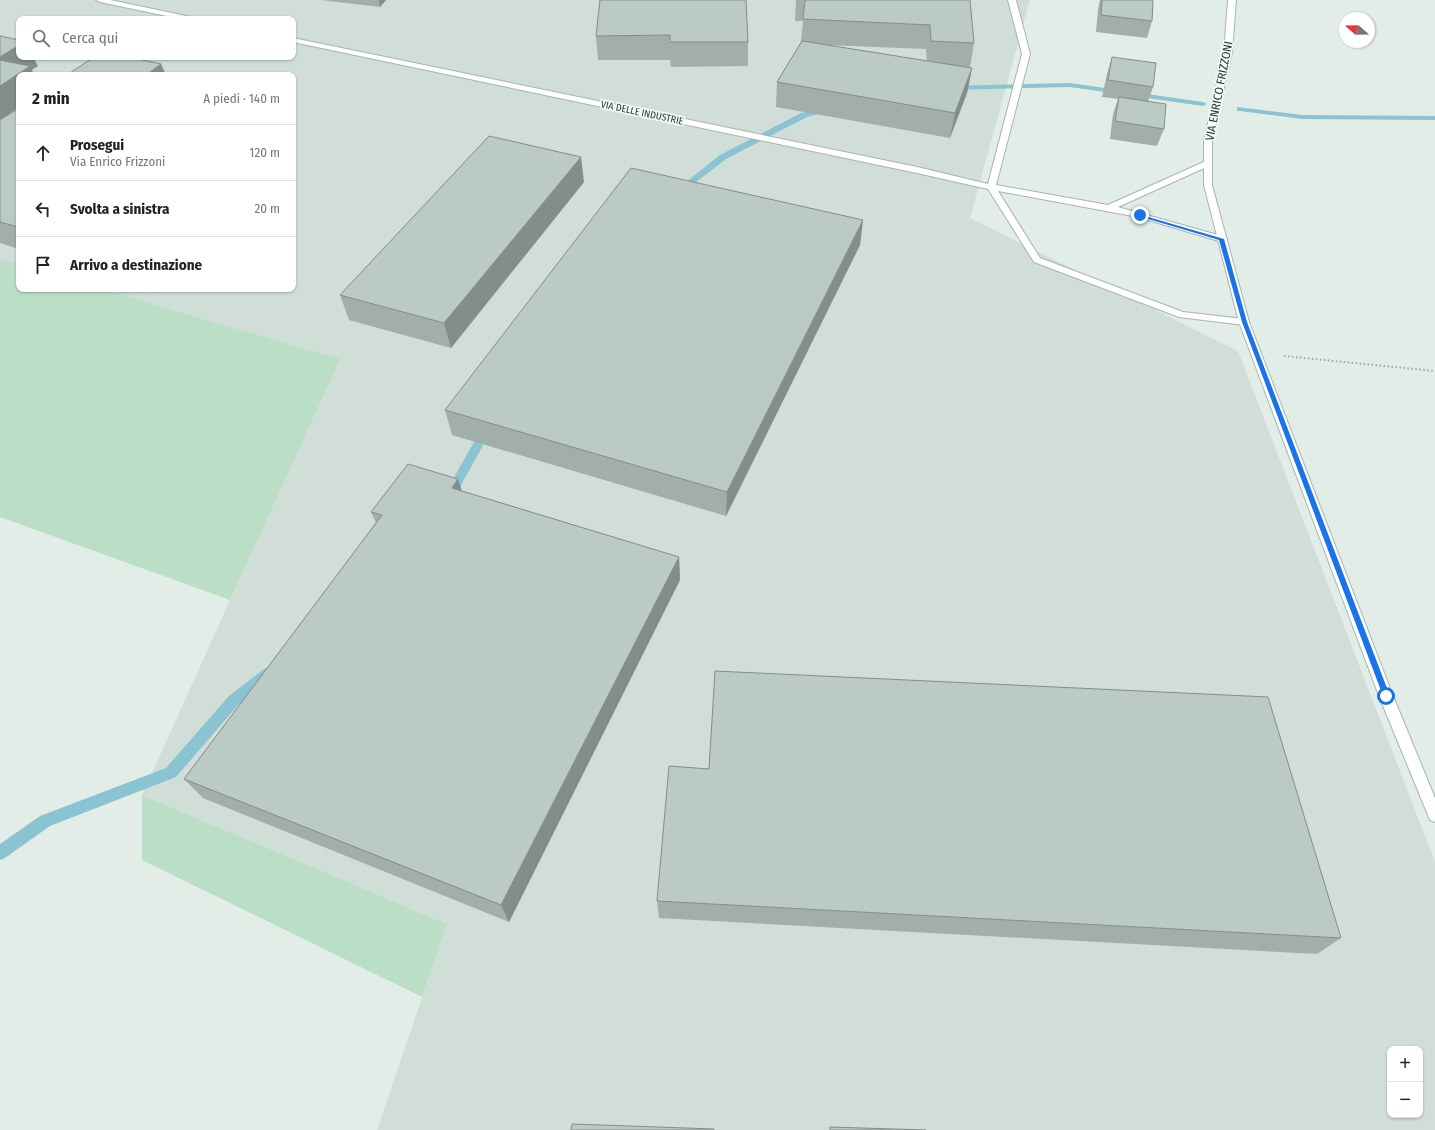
<!DOCTYPE html>
<html lang="it">
<meta charset="utf-8">
<style>
body{margin:0;font-family:"Fira Sans Condensed",sans-serif;background:#f2f2f2;color:#222}
.controls{position:absolute;right:12px;bottom:12px;display:grid;overflow:hidden;border-radius:8px;box-shadow:0 1px 3px #0004}
.controls button{width:36px;height:36px;display:grid;place-items:center;padding:0;border:0;border-bottom:1px solid #e0e0e0;background:#fff;color:#222;font:20px sans-serif}
.compass{position:absolute;left:1339px;top:12px;width:36px;height:36px;border-radius:50%;background:#fff;box-shadow:0 1px 3px #0004;rotate:290deg}
.stop{position:absolute;width:12px;height:12px;margin:-9px;border:3px solid #1a73e8;border-radius:50%;background:#fff}
.stop.end{background:#1a73e8;border-color:#fff;box-shadow:0 1px 4px #0008}
.list{margin:0;padding:0;list-style:none}
h2{display:flex;justify-content:space-between;align-items:center;height:52px;margin:0;padding:0 16px;font-size:17px}
h2 small{font-size:13px;font-weight:400;color:#767676}
.list li{display:grid;grid-template-columns:26px 1fr auto;gap:12px;align-items:center;box-sizing:border-box;height:56px;padding:0 16px;border-top:1px solid #e0e0e0}
.list b{display:block;font-size:15px;white-space:nowrap}
.list p{margin:0;font-size:13px;white-space:nowrap;color:#767676}
.list em{font-size:13px;font-style:normal;color:#767676}
.icon{flex:none;width:22px;height:22px;fill:none;stroke:currentColor;stroke-width:2;stroke-linecap:round;stroke-linejoin:round}
.map{position:relative;flex:none;width:1435px;height:1130px;overflow:hidden}
.search{position:absolute;background:#fff;box-shadow:0 1px 3px #0004;left:16px;top:16px;width:280px;height:44px;display:flex;align-items:center;gap:10px;box-sizing:border-box;padding:0 14px;border-radius:8px;color:#767676;font-size:15px}
.panel{position:absolute;background:#fff;box-shadow:0 1px 3px #0004;left:16px;top:72px;width:280px;height:220px;border-radius:8px}
.map>svg:first-child{display:block}
</style>
<div class="map">
<svg width="1435" height="1130" viewBox="0 0 1435 1130">
<rect width="100%" height="100%" fill="#e3ede8"/>
<path fill="#d1ddd7" fill-rule="evenodd" d="M 0,0 L 1030,0 L 970,218 L 1238,351 L 1435,862 L 1435,1130 L 377,1130 L 447,924 L 142,795 L 339,359 L 101,289 L 293,289 L 293,75 L 19,75 L 19,265 L 0,259 ZM 19,19 L 293,19 L 293,57 L 19,57 ZM 1390,1049 L 1420,1049 L 1420,1115 L 1390,1115 Z"/>
<g fill="#bbdec6">
<polygon points="0,259 19,265 19,289 101,289 340,359 230,600 0,517"/>
<polygon points="142,795 447,924 422,997 142,860"/>
</g>
<g fill="none" stroke-linecap="round" stroke-linejoin="round">
<g fill="#8ac4d2" fill-rule="evenodd">
<polygon points="1070,83 1203,102 1207,104 1203,106 1070,87 952,90 948,88 952,86"/>
<polygon points="828,107 832,109 831,111 807,117 726,159 682,193 679,194 675,191 720,155 801,113"/>
<polygon points="1237,107 1302,115 1435,116 1435,120 1302,119 1240,111 1237,111"/>
<polygon points="487,425 491,426 492,429 455,496 451,497 447,496 445,493 447,490 483,426"/>
<polygon points="269,667 274,669 275,673 274,677 239,704 176,777 50,826 5,858 0,860 0,844 40,816 166,768 229,696 264,669"/>
</g>
<defs>
<g id="minor">
<polygon points="96,0 110,0 191,17 195,19 181,19 100,2"/>
<polygon points="1008,0 1016,0 1030,54 996,185 1108,205 1208,160 1212,163 1211,165 1118,207 1225,237 1227,239 1222,242 1138,217 998,191 1040,258 1183,312 1244,319 1247,320 1249,322 1247,324 1244,325 1179,317 1034,262 988,189 917,173 293,42 293,38 917,167 988,184 1022,54"/>
</g>
<polygon id="tertiary" points="1228,0 1236,0 1232,52 1212,141 1212,185 1249,322 1393,696 1435,798 1435,822 1430,820 1379,696 1239,322 1204,185 1204,141 1224,52"/>
</defs>
<use href="#minor" stroke="#a5b5af" stroke-width="2"/>
<use href="#tertiary" stroke="#a5b5af" stroke-width="2"/>
<polyline stroke="#83b0a4" stroke-width="2" stroke-dasharray="1.5 2.5" stroke-linecap="butt" points="1284,356 1435,371"/>
<use href="#minor" fill="#fff" fill-rule="evenodd"/>
<use href="#tertiary" fill="#fff" fill-rule="evenodd"/>
</g>
<g fill="#a1aea9" fill-rule="evenodd">
<polygon points="321,0 386,0 380,7"/>
<polygon points="600,0 748,42 748,66 671,67 670,60 598,60 596,36"/>
<path d="M 796,0 L 970,0 L 974,43 L 970,68 L 972,68 L 967,93 L 950,138 L 776,107 L 777,82 L 801,42 L 803,21 L 795,21 ZM 826,45 L 926,49 L 927,61 Z"/>
<polygon points="1100,0 1153,0 1152,21 1147,38 1096,32 1098,9"/>
<polygon points="1112,57 1153,87 1148,102 1164,129 1157,146 1110,139 1113,114 1118,99 1102,97 1107,74"/>
<polygon points="19,108 19,249 0,243 0,120"/>
<polygon points="584,182 451,348 349,320 340,295"/>
<polygon points="863,220 860,245 726,516 452,435 445,410"/>
<polygon points="462,491 679,557 680,580 509,922 203,798 184,779 376,523 371,512"/>
<polygon points="657,901 1341,938 1317,954 659,918"/>
</g>
<g fill="#838d8a">
<polygon points="379,0 386,0 380,7"/>
<polygon points="19,45 19,57 33,57 38,66 32,70 34,75 19,75 19,107 0,120 0,57"/>
<polygon points="161,64 166,75 146,75"/>
<polygon points="972,68 967,93 950,138 955,113"/>
<polygon points="581,157 584,182 451,348 444,323"/>
<polygon points="863,220 860,245 726,516 727,492"/>
<polygon points="458,479 466,504 452,488"/>
<polygon points="679,557 680,580 509,922 501,905"/>
</g>
<g fill="#bbcac5" stroke="#838d8a">
<polygon points="600,0 746,0 748,42 670,42 670,35 596,36"/>
<polygon points="805,0 970,0 974,43 931,41 930,25 803,19"/>
<polygon points="1102,0 1153,0 1152,21 1101,15"/>
<polygon points="0,36 19,40 19,45 0,57"/>
<polygon points="802,41 972,68 955,113 777,82"/>
<polygon points="94,57 129,57 161,64 146,75 67,75"/>
<polygon points="1112,57 1156,63 1153,87 1108,80"/>
<polygon points="0,60 30,66 0,86"/>
<polygon points="1119,97 1166,104 1164,129 1115,121"/>
<polygon points="19,108 19,227 18,227 0,222 0,120"/>
<polygon points="489,136 581,157 444,323 340,295"/>
<polygon points="631,168 863,220 727,492 445,410"/>
<polygon points="408,464 458,479 452,488 679,557 501,905 184,779 382,515 371,512"/>
<polygon points="715,671 1268,697 1341,938 657,901 669,766 709,769"/>
<polygon points="572,1124 714,1129 714,1130 571,1130"/>
<polygon points="830,1127 926,1130 830,1130"/>
</g>
<polygon fill="#1a73e8" points="1138,214 1224,239 1247,322 1390,696 1389,699 1384,699 1383,696 1242,322 1219,240 1138,216"/>
<g text-anchor="middle" dominant-baseline="central" stroke-width="3.5" stroke-linejoin="round" paint-order="stroke">
<g font-size="10" fill="#223e37" stroke="#f3f9f6">
<text transform="translate(642 113) rotate(12)">VIA DELLE INDUSTRIE</text>
</g>
<g font-size="12" fill="#223e37" stroke="#f3f9f6">
<text transform="translate(1219 91) rotate(-79)">VIA ENRICO FRIZZONI</text>
</g>
</g>
</svg>
<div class="controls">
<button>+</button>
<button>−</button>
</div>
<svg class="compass" viewBox="-18 -18 36 36"><path d="M0-13l5 13h-10z" fill="#e53935"/><path d="M0 13l5-13h-10z" fill="#767676"/></svg>
<div class="stop" style="left:1386px;top:696px"></div>
<div class="stop end" style="left:1140px;top:215px"></div>
<div class="search"><svg class="icon" aria-label="search" viewBox="0 0 24 24"><circle cx="10" cy="10" r="6"/><path d="M15 15l6 6"/></svg>Cerca qui</div>
<section class="panel">
<h2>2 min<small>A piedi · 140 m</small></h2>
<ul class="list">
<li><svg class="icon" aria-label="ahead" viewBox="0 0 24 24"><path d="M12 20V5M6 11l6-6 6 6"/></svg><div><b>Prosegui</b><p>Via Enrico Frizzoni</p></div><em>120 m</em></li>
<li><svg class="icon" aria-label="left" viewBox="0 0 24 24"><path d="M17 20v-9H6M10 6l-5 5 5 5"/></svg><div><b>Svolta a sinistra</b></div><em>20 m</em></li>
<li><svg class="icon" aria-label="arrive" viewBox="0 0 24 24"><path d="M6 21V4h12l-3 4 3 4H6"/></svg><div><b>Arrivo a destinazione</b></div></li>
</ul>
</section>
</div>
